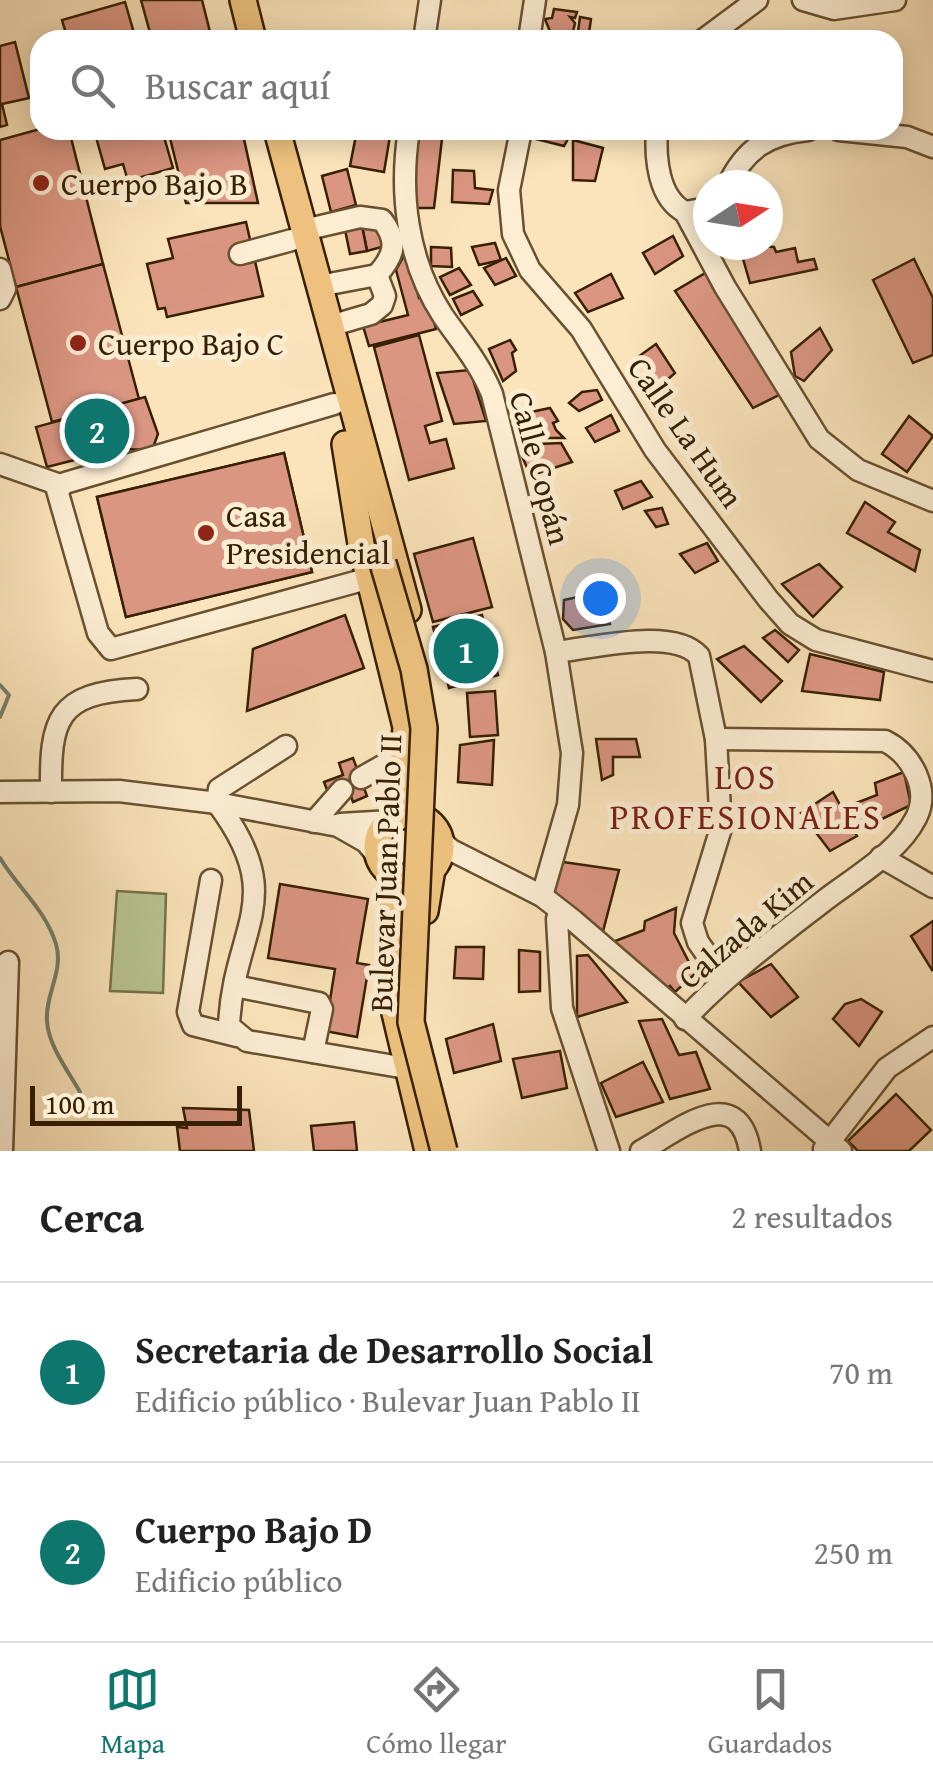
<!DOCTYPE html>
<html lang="es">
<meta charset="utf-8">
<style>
body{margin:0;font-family:"Gentium Book Plus",serif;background:#f2f2f2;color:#222}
.compass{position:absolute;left:693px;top:170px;width:90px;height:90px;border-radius:50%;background:#fff;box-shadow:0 5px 25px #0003;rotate:78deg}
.scale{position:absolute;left:30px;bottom:25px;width:212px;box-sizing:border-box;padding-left:10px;border:5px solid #372002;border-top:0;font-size:28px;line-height:35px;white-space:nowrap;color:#372002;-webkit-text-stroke:8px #fcedd3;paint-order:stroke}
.you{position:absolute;left:600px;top:598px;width:35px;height:35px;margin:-25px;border:8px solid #fff;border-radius:50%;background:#1a73e8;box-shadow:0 0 0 15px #1a73e833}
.badge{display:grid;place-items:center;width:65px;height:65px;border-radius:50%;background:#0f766e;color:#fff;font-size:32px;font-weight:700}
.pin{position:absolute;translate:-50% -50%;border:5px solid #fff;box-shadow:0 2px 10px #0006}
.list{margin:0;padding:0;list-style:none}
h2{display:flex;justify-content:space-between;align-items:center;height:130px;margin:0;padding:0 40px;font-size:42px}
h2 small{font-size:32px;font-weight:400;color:#767676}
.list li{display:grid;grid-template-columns:65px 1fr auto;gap:30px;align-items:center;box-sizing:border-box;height:180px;padding:0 40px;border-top:2px solid #e0e0e0}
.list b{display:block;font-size:38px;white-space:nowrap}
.list p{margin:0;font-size:32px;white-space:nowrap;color:#767676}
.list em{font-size:32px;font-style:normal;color:#767676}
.icon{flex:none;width:55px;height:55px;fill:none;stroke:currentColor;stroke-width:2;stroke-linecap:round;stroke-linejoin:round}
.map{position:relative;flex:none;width:933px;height:1151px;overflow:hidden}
.search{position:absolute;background:#fff;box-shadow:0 5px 25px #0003;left:30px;right:30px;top:30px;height:110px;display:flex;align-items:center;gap:25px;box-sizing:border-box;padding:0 35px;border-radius:30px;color:#767676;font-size:38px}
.sheet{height:490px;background:#fff}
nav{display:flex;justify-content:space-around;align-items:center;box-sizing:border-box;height:140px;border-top:2px solid #e0e0e0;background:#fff;font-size:28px;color:#767676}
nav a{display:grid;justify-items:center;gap:5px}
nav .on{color:#0f766e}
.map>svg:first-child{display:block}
</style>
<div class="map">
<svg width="933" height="1151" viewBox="0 0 933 1151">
<rect width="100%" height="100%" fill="#fbe4bb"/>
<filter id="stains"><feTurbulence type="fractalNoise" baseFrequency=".002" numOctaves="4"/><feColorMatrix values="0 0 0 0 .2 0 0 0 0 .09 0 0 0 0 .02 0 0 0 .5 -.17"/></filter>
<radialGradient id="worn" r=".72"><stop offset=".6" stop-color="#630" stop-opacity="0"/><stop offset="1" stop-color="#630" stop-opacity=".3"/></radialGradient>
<polygon fill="#b9c594" stroke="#78724b" stroke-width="2.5" points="117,891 166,894 163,993 110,991"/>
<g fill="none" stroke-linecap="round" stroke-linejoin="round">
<g stroke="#757f6b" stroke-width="4">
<polyline points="0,685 9,695 0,717"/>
<path d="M 0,858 C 18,888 45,909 56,944 C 64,971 45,994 47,1021 C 48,1045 68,1071 80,1092"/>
</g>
</g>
<g fill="#db9682" stroke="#372002" stroke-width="2.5" fill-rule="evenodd">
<polygon points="141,0 202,0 212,40 152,40"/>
<polygon points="125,2 136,40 68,40 62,20"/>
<polygon points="554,9 577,12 575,18 570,17 575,23 572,36 551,34 545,19 552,18"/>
<polygon points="580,17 591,19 588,40 577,39"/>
<polygon points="15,42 29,98 2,104 7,125 0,127 0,46"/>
<polygon points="40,129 69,130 103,264 16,287 0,226 0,140"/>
<polygon points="94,130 162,130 173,168 128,181 123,164 105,169"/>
<polygon points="168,130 242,130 258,203 186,203"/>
<polygon points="357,130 391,130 384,172 350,166"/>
<polygon points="420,130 443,130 434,208 408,208"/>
<polygon points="532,130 573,130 564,146 532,138"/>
<polygon points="573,140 603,148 595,181 573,180"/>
<polygon points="347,169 356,205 331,212 322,176"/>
<polygon points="453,170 474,171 475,188 493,190 489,204 452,202"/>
<polygon points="246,222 263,296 167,317 165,308 158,309 147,264 173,258 168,239"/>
<polygon points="380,222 385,246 367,251 362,226"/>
<polygon points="362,226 367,251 350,254 345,230"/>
<polygon points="673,236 683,256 655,274 643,253"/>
<polygon points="495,243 501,260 479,265 472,247"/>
<polygon points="739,245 774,247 776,252 795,248 798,262 814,259 817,269 750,283"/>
<polygon points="431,247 451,248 452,267 431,266"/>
<polygon points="406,252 419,298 427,296 436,329 369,346 363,326 408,315 396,270"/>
<polygon points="506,258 516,276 495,285 484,268"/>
<polygon points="914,259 933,298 933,355 913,363 873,280"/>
<polygon points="103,264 139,399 52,422 16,287"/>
<polygon points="459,268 471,285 450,295 440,277"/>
<polygon points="707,272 783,393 753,408 675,291"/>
<polygon points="611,274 623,298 588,312 575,293"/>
<polygon points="473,291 482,305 461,315 453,299"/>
<polygon points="820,328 832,350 804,381 795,376 791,352"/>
<polygon points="419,335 442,421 425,426 430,443 446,439 454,468 409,480 374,347"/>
<polygon points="510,340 516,350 512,353 516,371 503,381 489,349"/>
<polygon points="656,344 675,373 659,387 638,357"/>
<polygon points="470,370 486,421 454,424 437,373"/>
<polygon points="597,390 602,400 579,411 569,403 582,392"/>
<polygon points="145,397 158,434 152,450 118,449 47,467 36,427"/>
<polygon points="550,408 558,421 553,423 556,430 564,438 538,438 526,420 526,413"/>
<polygon points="611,415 619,431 595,442 586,428"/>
<polygon points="909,416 933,436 907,472 882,454"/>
<polygon points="561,443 572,462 532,475 529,472 520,452 538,444"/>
<path d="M 284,453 L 312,572 L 126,617 L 97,497 ZM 257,502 L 266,538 L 233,547 L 224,511 ZM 179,520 L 188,558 L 151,567 L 142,528 Z"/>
<polygon points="284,453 312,572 126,617 97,497"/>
<polygon points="641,481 652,497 623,509 615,491"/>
<polygon points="865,502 895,522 888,532 920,550 915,571 847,533"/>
<polygon points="662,508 668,524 656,527 645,511"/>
<polygon points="473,538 492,607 433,622 414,554"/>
<polygon points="707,543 718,561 695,573 680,554"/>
<polygon points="819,564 842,587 813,617 782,584"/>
<polygon points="600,592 610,624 573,630 563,619 564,600"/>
<polygon points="345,615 364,668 247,711 253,649"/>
<polygon points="482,615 498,675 449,688 433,627"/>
<polygon points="775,630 799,650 788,662 763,638"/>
<polygon points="744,646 782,681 761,702 717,659"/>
<polygon points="810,654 884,672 880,700 802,691"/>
<polygon points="495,691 498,735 470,737 467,693"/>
<polygon points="596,739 636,739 640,757 613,757 613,775 602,780"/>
<polygon points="494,740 492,785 458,782 460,745"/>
<polygon points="353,758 367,796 353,802 348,788 329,795 324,782 343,775 339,763"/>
<polygon points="904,772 911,805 859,830 846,807 877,795 875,783"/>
<polygon points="833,792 857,836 830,851 801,813"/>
<polygon points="556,861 619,870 602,935 558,901 551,882"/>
<polygon points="280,884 368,899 357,963 369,965 357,1037 325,1031 335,969 268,958"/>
<polygon points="676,908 674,933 695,974 675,992 670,986 662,991 610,943 644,930 645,921"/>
<polygon points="933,921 933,969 932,970 911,936"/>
<polygon points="456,947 484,947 483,979 454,978"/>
<polygon points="519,950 540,952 540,991 519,992"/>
<polygon points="588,955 627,1002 577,1017 577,956"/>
<polygon points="771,964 798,997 771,1017 738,982"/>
<polygon points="861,999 882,1012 859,1046 833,1019 845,1004"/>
<polygon points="662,1019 679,1055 696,1052 710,1089 670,1099 639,1021"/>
<polygon points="493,1024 501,1061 454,1073 446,1039"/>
<polygon points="560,1051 567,1088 522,1098 513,1059"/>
<polygon points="643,1062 663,1102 616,1117 601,1083"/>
<polygon points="896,1094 931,1130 909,1151 858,1151 848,1141"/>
<polygon points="183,1108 249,1110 254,1151 180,1151 177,1127 187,1128"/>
<polygon points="354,1122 357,1151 314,1151 311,1126"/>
</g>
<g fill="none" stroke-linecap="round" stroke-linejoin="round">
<defs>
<g id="minor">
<polyline points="803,0 834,9 895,0"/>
<polyline points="424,40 430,0"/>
<polyline points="529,40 535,0"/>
<polyline points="703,40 757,0"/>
<path d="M 409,130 C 399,193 407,261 443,316 C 461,342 480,364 492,394 L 556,652 L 572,753 L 568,805 L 542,896"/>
<polyline points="521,130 509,190 513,234 530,270 581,329 655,450 768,599 790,624 816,640 933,671"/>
<path d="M 657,130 C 655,158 658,198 685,212 L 708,208"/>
<polyline points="839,130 907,137 933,147"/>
<path d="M 728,185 C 745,149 768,134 808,130"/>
<polyline points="685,212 725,287 819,439 858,470 933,501"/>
<path d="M 304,230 L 360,217 L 382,220 C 399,242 394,256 377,275"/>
<polyline points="240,254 292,240"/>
<polyline points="0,269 5,289 0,299"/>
<polyline points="319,286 377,275 385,296 382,305 371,314 330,326"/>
<polyline points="334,404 65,483 57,490 98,633 111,649 370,578"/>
<polyline points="0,464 60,485"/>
<path d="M 556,652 C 593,648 674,627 699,656 L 716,739 L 721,828 L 692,923 L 698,942 L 723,978"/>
<path d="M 286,746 L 219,789 L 217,803 C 290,900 233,926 229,1026 L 247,1041 L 406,1068"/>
<polyline points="361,778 407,752"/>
<polyline points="0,792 119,791 217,803 338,826 366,842 380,859"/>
<path d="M 51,792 C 50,719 57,693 137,689"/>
<polyline points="314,822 342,790"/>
<polyline points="340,824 391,821"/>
<polyline points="440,840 451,850 542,896 574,921 841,1151"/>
<polyline points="881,857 933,887"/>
<polyline points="211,880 188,1012 193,1025 237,1036"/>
<polyline points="557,919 562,1008 609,1151"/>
<polyline points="235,986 319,1003 322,1009 313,1052"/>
<path d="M 685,1019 C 727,974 776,938 825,900 C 855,877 899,852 916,818 C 931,789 911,754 885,741 L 716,739"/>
<polyline points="824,1149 887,1068 933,1037"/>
<polyline points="2,1151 8,962"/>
<path d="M 641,1151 C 679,1130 738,1080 750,1151"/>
</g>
<g id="major">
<polyline points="243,0 253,40"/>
<polyline points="277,130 408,610"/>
<polyline points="345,444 361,544 406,727 400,816"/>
<circle cx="409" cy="847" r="32"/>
<polyline points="393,874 395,1013 428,1151"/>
<polyline points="425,911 432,869"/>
</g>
</defs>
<use href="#minor" stroke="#685130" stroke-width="25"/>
<use href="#major" stroke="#372002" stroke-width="30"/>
<use href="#minor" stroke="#fcedd3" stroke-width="20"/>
<use href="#major" stroke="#eec27e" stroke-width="25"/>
<defs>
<polyline id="major-bridge" points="383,563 414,669 424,728 411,1022 444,1151"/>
</defs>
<use href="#major-bridge" stroke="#372002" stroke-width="30" stroke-linecap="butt"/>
<use href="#major-bridge" stroke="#eec27e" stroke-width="25"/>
</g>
<g fill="#8f2418" stroke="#fcedd3" stroke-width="4">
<circle cx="41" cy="183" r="10"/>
<circle cx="78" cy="343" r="10"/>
<circle cx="206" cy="533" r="10"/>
</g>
<g text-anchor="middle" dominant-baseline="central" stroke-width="10" stroke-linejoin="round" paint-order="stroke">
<g font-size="32" fill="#372002" stroke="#fcedd3" text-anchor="start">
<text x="61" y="183">Cuerpo Bajo B</text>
<text x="98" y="343">Cuerpo Bajo C</text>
<text x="226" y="515">Casa<tspan x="226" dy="37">Presidencial</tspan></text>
</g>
<g font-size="32" fill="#372002" stroke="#fcedd3">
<text transform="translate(686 432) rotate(55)">Calle La Hum</text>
<text transform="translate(541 468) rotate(75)">Calle Copán</text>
<text transform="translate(385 873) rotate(-88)">Bulevar Juan Pablo II</text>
<text transform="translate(745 929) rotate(-40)">Calzada Kim</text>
</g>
<g font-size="35" letter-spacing="2.5" fill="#7a1f14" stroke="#fcedd3">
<text x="746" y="776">LOS<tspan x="746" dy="40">PROFESIONALES</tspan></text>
</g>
</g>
<rect width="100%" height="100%" filter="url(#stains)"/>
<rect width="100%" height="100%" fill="url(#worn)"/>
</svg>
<svg class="compass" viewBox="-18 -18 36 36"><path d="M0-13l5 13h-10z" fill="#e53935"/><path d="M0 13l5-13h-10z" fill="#767676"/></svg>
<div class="scale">100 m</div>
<div class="you"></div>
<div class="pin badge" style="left:466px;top:651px">1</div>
<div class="pin badge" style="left:97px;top:431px">2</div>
<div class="search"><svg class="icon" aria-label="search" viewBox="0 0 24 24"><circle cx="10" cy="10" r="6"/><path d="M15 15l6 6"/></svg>Buscar aquí</div>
</div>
<section class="sheet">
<h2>Cerca<small>2 resultados</small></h2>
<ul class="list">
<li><span class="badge">1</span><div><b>Secretaria de Desarrollo Social</b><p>Edificio público · Bulevar Juan Pablo II</p></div><em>70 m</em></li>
<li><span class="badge">2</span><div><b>Cuerpo Bajo D</b><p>Edificio público</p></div><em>250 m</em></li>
</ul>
</section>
<nav>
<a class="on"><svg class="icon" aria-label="map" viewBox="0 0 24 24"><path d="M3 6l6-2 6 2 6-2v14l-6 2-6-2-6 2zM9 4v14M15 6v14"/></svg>Mapa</a>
<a><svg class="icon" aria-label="directions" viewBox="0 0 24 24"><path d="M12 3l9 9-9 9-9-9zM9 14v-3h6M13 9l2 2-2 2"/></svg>Cómo llegar</a>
<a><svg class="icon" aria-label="saved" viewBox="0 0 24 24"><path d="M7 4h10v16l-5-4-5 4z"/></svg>Guardados</a>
</nav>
